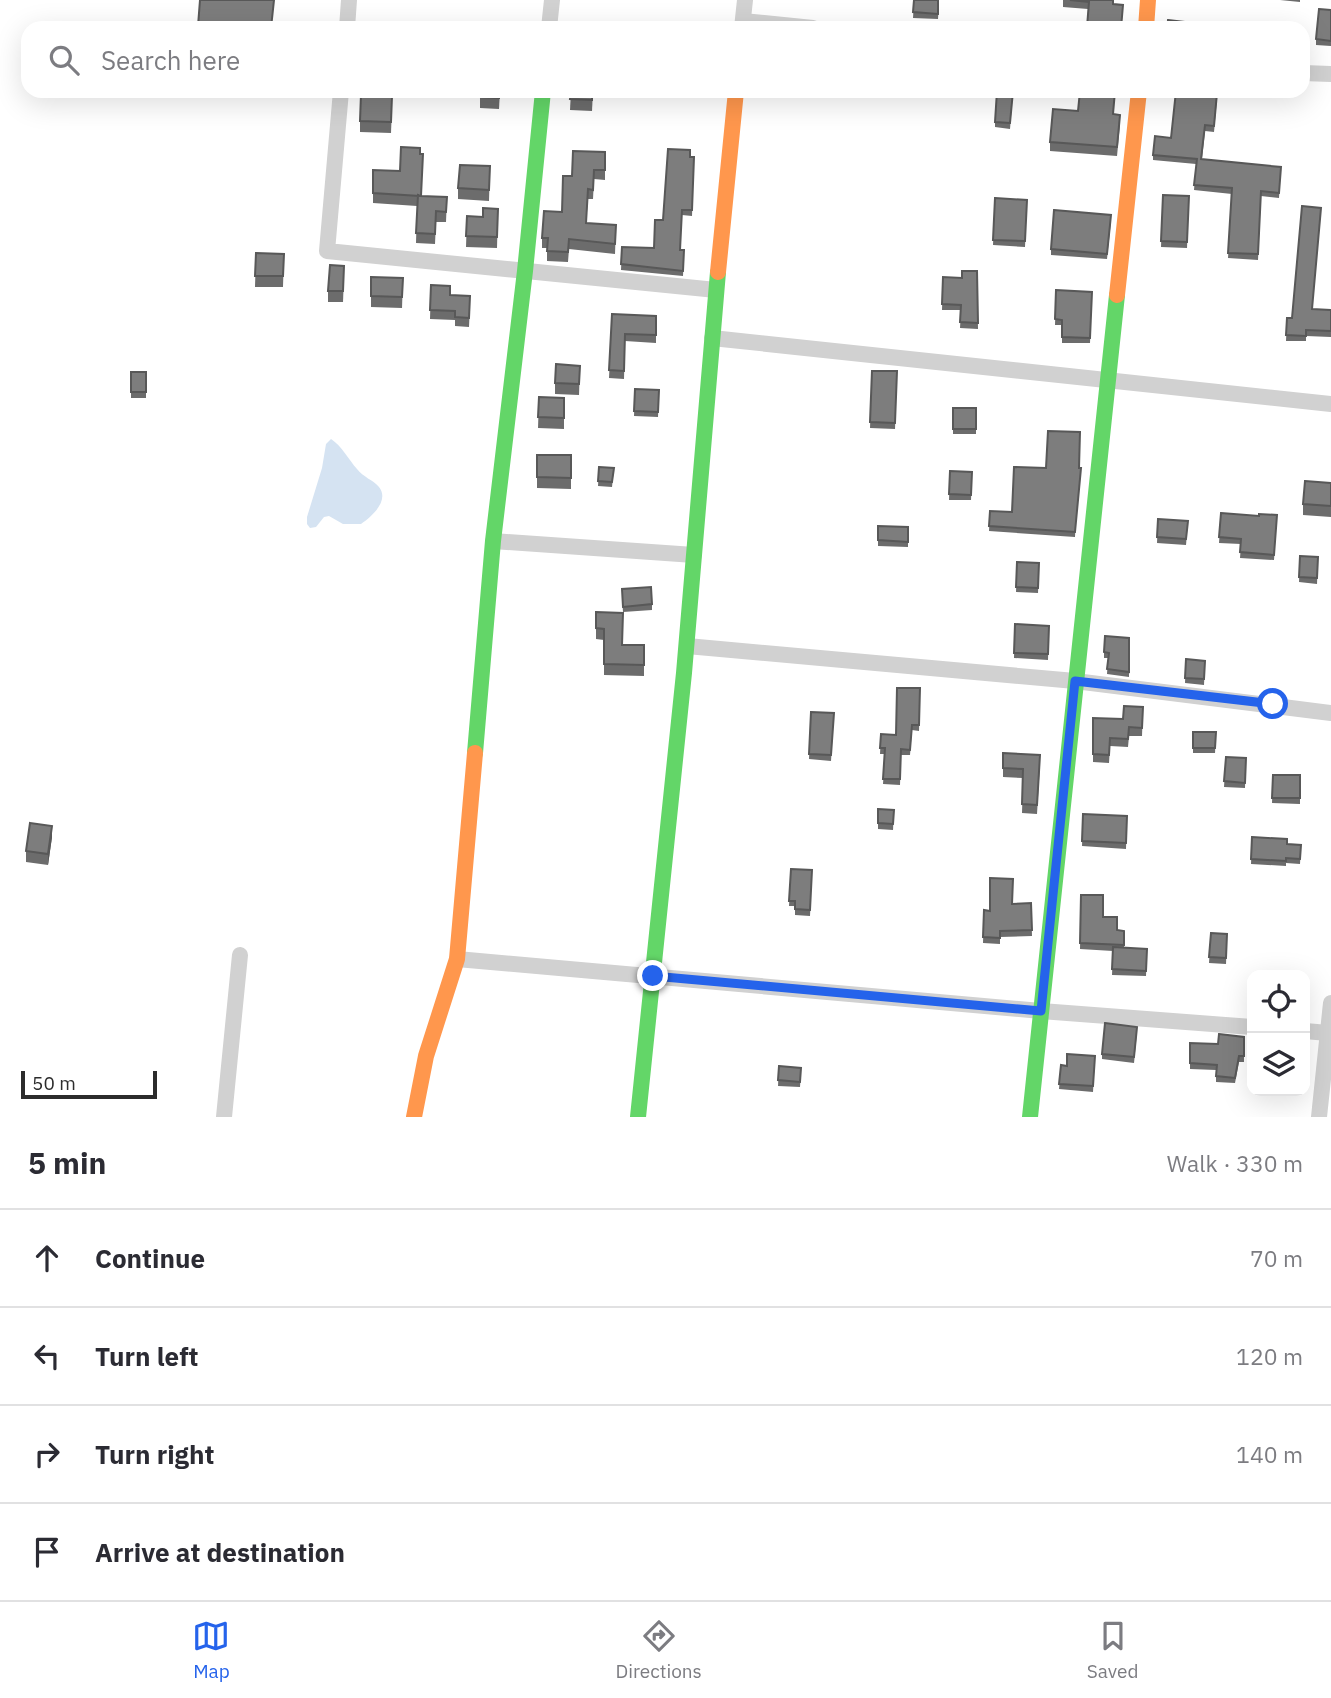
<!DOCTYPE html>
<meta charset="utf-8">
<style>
body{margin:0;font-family:"IBM Plex Sans",sans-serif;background:#f2f2f3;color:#2b2b33}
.controls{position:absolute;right:21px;bottom:21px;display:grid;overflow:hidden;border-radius:14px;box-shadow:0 7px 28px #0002}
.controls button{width:63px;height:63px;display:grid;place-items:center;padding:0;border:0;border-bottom:2px solid #e1e1e2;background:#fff;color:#2b2b33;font:35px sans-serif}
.scale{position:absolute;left:21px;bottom:18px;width:136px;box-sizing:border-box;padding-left:7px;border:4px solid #2c2c2c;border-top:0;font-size:19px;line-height:24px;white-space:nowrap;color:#2c2c2c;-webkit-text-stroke:5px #fff;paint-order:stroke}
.stop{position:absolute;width:21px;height:21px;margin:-16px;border:5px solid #2563eb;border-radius:50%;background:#fff}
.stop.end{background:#2563eb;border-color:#fff;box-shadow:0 2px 7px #0008}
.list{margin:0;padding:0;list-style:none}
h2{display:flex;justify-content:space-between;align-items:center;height:91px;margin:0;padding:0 28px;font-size:30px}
h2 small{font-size:23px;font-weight:400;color:#7c7c81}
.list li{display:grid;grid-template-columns:46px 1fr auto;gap:21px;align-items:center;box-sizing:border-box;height:98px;padding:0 28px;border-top:2px solid #e1e1e2}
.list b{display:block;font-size:26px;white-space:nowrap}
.list em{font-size:23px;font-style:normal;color:#7c7c81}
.icon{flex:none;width:38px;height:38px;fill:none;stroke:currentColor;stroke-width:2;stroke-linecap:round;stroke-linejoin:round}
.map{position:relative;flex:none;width:1331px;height:1117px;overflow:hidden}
.search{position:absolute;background:#fff;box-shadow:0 7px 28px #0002;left:21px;right:21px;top:21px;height:77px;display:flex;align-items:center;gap:18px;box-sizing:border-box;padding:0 24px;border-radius:21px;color:#7c7c81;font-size:26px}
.sheet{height:483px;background:#fff}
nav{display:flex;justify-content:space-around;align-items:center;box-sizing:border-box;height:98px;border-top:2px solid #e1e1e2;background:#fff;font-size:19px;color:#7c7c81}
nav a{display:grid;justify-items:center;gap:4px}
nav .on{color:#2563eb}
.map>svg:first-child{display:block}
</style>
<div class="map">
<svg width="1331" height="1117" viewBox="0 0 1331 1117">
<rect width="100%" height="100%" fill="#fff"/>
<path fill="#d5e3f2" d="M 331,439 C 342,446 348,459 357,469 C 363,477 373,480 379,487 C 390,501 371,517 361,524 L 343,524 L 329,516 L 324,517 L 316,527 L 310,528 L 307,524 L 307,517 L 322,468 L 326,444 Z"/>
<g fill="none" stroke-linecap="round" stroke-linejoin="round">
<g stroke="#d1d1d1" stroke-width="16">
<polyline points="743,21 813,28"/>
<polyline points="347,28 349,0"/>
<polyline points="549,28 552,0"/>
<polyline points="742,28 745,0"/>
<polyline points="1303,73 1331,74"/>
<polyline points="341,91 327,251 716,290"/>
<polyline points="712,338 1331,404"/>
<polyline points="493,541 694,555"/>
<polyline points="687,646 1075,681 1331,713"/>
<polyline points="457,959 1041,1011 1252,1027"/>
<polyline points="1305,1031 1328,1033"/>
<polyline points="224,1117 240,955"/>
<polyline points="1319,1117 1331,1003"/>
</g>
<g stroke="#63d668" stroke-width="16">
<polyline points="475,753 493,541 525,271 543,91"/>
<polyline points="638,1117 684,673 718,272"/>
<polyline points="1030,1117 1117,295"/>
</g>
<g stroke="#ff974d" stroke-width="16">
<polyline points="1146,28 1148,0"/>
<polyline points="718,272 736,91"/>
<polyline points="1117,295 1139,91"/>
<polyline points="414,1117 426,1056 457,959 475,753"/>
</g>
</g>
<g fill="#6c6c6c">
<polygon points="914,0 939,0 938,19 913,18"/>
<polygon points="1063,0 1114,0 1114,4 1123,12 1121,28 1087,28 1088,9 1063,7"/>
<polygon points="1280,0 1300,0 1300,2"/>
<polygon points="1331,10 1331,46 1316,45 1316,39"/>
<polygon points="480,91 500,91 499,109 480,108"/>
<polygon points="571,91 593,91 592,111 570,110"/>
<polygon points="1013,91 1010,129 995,127 995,122"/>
<polygon points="1217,99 1214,132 1205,131 1202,159 1281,167 1279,198 1261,196 1258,260 1228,258 1232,194 1194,190 1196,164 1153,160 1153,155"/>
<polygon points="392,107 391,133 360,132 360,121"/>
<polygon points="1114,115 1120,124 1117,156 1050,151 1050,142"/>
<polygon points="605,152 605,180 594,179 593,199 588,199 586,224 616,225 615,254 569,249 568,262 547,261 547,248 542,248 542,238 562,212 572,176"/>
<polygon points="690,157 694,157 692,216 682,215 680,250 684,250 683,276 621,270 622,247 654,248 663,220"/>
<polygon points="490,166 489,201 458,199 458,188"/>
<polygon points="373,170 422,196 447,197 446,222 436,222 435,244 416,243 417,206 373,203"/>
<polygon points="1163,195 1189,196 1187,248 1161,247"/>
<polygon points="995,198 1027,200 1025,247 993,245"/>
<polygon points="498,209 497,248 466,247 467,216 483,217"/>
<polygon points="1111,221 1107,259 1051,255 1051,249"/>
<polygon points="256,253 284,254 283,287 255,287"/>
<polygon points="977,271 978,329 960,328 961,310 942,310 943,277 962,278"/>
<polygon points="344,277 343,302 328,302 328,291"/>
<polygon points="371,277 403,278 402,308 371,307"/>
<polygon points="431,285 470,305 469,327 455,326 455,320 430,319"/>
<polygon points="1056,290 1092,292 1090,343 1062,343 1062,325 1055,325"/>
<polygon points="1312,309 1331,310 1331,337 1306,336 1306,341 1286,341 1287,318 1292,318"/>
<polygon points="612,314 656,316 656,343 625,341 624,379 609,378"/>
<polygon points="580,366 579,395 555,394 555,383"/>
<polygon points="872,371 897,371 895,429 870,428"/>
<rect x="131" y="372" width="15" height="26"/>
<polygon points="635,389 659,390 658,417 634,416"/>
<polygon points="539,397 564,398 564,429 538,428"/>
<rect x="953" y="408" width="23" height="26"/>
<polygon points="1080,432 1075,537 989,531 990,511 1012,512 1046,468"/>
<polygon points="537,455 571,455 571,489 537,488"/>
<polygon points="599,467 614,468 612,487 598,486"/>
<polygon points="950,471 972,472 971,500 949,500"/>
<polygon points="1331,483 1331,517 1303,515 1303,504"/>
<polygon points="1221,513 1259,516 1277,515 1274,560 1240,558 1241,544 1219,543"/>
<polygon points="1158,519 1188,521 1186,545 1157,543"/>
<polygon points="878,526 908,527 908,547 878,546"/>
<polygon points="1300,556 1318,557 1317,584 1299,582"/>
<polygon points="1017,562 1039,563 1038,593 1016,592"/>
<polygon points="622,595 652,604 652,610 623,612"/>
<polygon points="596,612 622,645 644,645 644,676 604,675 604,640 596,639"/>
<polygon points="1015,624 1049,626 1048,660 1014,658"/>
<polygon points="1129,638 1129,677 1107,674 1108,658 1104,658 1104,652"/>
<polygon points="1186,659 1205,661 1204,685 1185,683"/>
<polygon points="920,688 919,731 912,730 910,755 901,755 900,785 883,784 885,754 880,754 881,734 896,735"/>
<polygon points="1143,707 1142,736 1129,736 1128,747 1110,746 1109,763 1093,762 1093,718 1123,719"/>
<polygon points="811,712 834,713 831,761 809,759"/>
<polygon points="1216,732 1215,753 1193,753 1193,748"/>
<polygon points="1003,753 1040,764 1037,814 1022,813 1023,778 1003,777"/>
<polygon points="1226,757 1246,758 1245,788 1224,787"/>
<polygon points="1273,775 1300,775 1300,804 1272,803"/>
<polygon points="878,809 894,810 893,830 878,829"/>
<polygon points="1083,814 1127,816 1126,849 1082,846"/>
<polygon points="52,837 48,865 26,862 26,851"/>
<polygon points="1252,837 1287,844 1301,845 1300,864 1286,863 1286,866 1251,864"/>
<polygon points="791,869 812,870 810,916 795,915 795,906 789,906"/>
<polygon points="1081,895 1117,930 1124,931 1124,948 1147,949 1146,976 1112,975 1113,951 1080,949"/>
<polygon points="1031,903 1032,936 1000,937 1000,944 983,943 984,910 990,911 1013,904"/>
<polygon points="1211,933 1227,934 1226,964 1209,963"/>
<polygon points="1137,1032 1134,1063 1102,1059 1102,1054"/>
<polygon points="1244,1037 1244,1062 1239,1062 1235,1083 1216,1082 1216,1070 1190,1069 1190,1043 1218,1044"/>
<polygon points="1095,1056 1093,1092 1059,1089 1061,1065 1067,1066"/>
<polygon points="779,1066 801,1068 800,1087 778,1086"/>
</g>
<polygon fill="#585858" points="52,826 52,837 48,865 48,854"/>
<g fill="#7d7d7d" stroke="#585858" stroke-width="2">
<polygon points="200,0 274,0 271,28 223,28 198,26"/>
<polygon points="914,0 938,0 938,14 913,12"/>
<polygon points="1070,0 1113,0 1113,4 1123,5 1121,28 1087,27 1089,2"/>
<polygon points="1319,9 1331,10 1331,41 1316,39"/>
<polygon points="1168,20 1201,24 1201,28 1167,28"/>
<polygon points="480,91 499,91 499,98 480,97"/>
<polygon points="571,91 592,91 592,100 570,99"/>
<polygon points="997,91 1013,91 1010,123 995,122"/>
<polygon points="1080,91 1115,91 1113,114 1120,115 1117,147 1050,142 1053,109 1078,111"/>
<polygon points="1176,91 1194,91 1217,93 1214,126 1205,125 1201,159 1281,167 1279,193 1261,191 1258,254 1228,253 1232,188 1194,185 1197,159 1153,155 1155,136 1171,138"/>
<polygon points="361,94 392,96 391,122 360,121"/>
<polygon points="401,147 420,148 420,154 423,154 421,196 447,197 446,212 436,211 435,234 416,233 418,195 420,196 373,193 373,170 400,171"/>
<polygon points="668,149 690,150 690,157 694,157 692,210 682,210 680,250 684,250 683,271 621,264 622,247 654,248 655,220 663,220"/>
<polygon points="573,151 605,152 605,170 594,170 593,190 588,189 586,223 616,225 615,244 569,239 568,252 547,251 548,238 542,238 544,211 562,212 563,176 572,176"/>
<polygon points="460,165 490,166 489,190 458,188"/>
<polygon points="1163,195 1189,196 1187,242 1161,241"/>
<polygon points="995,198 1027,200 1025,241 993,240"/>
<polygon points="1302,206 1321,208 1312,309 1331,310 1331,331 1306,330 1306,336 1286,335 1287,318 1292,318"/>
<polygon points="483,208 498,209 497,237 466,236 467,216 483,217"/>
<polygon points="1054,210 1111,215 1107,254 1051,249"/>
<polygon points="256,253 284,254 283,276 255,276"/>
<polygon points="330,265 344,266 343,291 328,291"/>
<polygon points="962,271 977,271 978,323 960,322 961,305 942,304 943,277 962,278"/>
<polygon points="371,277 403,278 402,297 371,296"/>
<polygon points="431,285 450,286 450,295 470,296 469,318 455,317 455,311 430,310"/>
<polygon points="1056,290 1092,292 1090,338 1062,337 1062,320 1055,319"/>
<polygon points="612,314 656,316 656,335 625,334 624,371 609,370"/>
<polygon points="556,364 580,366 579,384 555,383"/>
<polygon points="872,371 897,371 895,423 870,422"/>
<rect x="131" y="372" width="15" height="20"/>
<polygon points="635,389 659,390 658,412 634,411"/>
<polygon points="539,397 564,398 564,418 538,417"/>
<rect x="953" y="408" width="23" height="21"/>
<polygon points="1048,431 1080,432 1079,468 1081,468 1075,532 989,526 990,511 1012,512 1014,467 1046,468"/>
<polygon points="537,455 571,455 571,478 537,477"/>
<polygon points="599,467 614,468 612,482 598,481"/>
<polygon points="950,471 972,472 971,495 949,494"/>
<polygon points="1305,481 1331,483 1331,506 1303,504"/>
<polygon points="1221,513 1259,516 1259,514 1277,515 1274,555 1240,552 1241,539 1219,537"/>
<polygon points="1158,519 1188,521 1186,539 1157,537"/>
<polygon points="878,526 908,527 908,542 878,540"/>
<polygon points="1300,556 1318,557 1317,578 1299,577"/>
<polygon points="1017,562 1039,563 1038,588 1016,587"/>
<polygon points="651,587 652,604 623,607 622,589"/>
<polygon points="596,612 623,613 622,645 644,645 644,665 604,664 604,629 596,628"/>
<polygon points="1015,624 1049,626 1048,654 1014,653"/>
<polygon points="1105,636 1129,638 1129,672 1107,669 1109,653 1104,652"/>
<polygon points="1186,659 1205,661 1204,679 1185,678"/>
<polygon points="897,688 920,688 919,725 912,725 910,750 901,749 900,779 883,779 885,748 880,748 881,734 896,735"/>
<polygon points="1124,706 1143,707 1142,728 1129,727 1128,739 1110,738 1109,755 1093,754 1093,718 1123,719"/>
<polygon points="811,712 834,713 831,755 809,754"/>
<polygon points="1193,732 1216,732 1215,748 1193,748"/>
<polygon points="1003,753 1040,755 1037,805 1022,804 1023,769 1003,768"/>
<polygon points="1226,757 1246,758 1245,783 1224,781"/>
<polygon points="1273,775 1300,775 1300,798 1272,798"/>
<polygon points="878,809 894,810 893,824 878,823"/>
<polygon points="1083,814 1127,816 1126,843 1082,841"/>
<polygon points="30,823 52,826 48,854 26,851"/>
<polygon points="1252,837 1287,839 1287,844 1301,845 1300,859 1286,858 1286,861 1251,859"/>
<polygon points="791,869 812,870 810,910 795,909 795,901 789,901"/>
<polygon points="990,878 1013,879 1012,904 1031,903 1032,930 1000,931 1000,938 983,937 984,910 990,911"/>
<polygon points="1081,895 1103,895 1103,917 1117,917 1117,930 1124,931 1124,945 1080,943"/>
<polygon points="1211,933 1227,934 1226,958 1209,957"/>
<polygon points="1113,947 1147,949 1146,971 1112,969"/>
<polygon points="1105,1023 1137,1027 1134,1057 1102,1054"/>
<polygon points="1219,1034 1244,1037 1244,1056 1239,1056 1235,1078 1216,1076 1217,1065 1190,1063 1190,1043 1218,1044"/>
<polygon points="1067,1054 1095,1056 1093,1086 1059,1084 1061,1065 1067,1066"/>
<polygon points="779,1066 801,1068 800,1082 778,1080"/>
</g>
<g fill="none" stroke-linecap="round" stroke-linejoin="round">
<polyline stroke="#2563eb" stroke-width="9" points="653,976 1041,1011 1075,681 1273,704"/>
</g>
</svg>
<div class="controls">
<button><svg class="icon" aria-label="locate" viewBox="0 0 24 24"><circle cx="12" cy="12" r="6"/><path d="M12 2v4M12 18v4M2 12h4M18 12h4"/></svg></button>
<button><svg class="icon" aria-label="layers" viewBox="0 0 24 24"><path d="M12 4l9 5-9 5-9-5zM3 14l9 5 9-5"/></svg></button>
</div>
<div class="scale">50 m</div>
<div class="stop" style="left:1273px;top:704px"></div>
<div class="stop end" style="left:653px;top:976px"></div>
<div class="search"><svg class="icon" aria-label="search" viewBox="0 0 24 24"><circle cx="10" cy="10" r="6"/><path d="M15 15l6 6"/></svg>Search here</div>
</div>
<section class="sheet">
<h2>5 min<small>Walk · 330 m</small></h2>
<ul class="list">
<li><svg class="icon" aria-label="ahead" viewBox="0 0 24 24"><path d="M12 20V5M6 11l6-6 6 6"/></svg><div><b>Continue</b></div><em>70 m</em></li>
<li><svg class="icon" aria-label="left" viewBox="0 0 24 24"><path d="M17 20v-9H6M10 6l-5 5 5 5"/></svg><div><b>Turn left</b></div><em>120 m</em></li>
<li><svg class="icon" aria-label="right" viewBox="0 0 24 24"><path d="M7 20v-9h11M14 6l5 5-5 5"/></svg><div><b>Turn right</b></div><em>140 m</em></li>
<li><svg class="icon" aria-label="arrive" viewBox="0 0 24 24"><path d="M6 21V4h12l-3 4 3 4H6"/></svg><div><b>Arrive at destination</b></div></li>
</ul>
</section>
<nav>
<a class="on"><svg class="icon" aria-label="map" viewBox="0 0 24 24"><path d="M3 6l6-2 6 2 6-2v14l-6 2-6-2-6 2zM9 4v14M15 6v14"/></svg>Map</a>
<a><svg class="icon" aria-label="directions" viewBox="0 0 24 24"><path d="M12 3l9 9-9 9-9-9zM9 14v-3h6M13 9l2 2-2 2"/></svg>Directions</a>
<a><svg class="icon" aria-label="saved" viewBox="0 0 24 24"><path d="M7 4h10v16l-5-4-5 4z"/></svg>Saved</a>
</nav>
